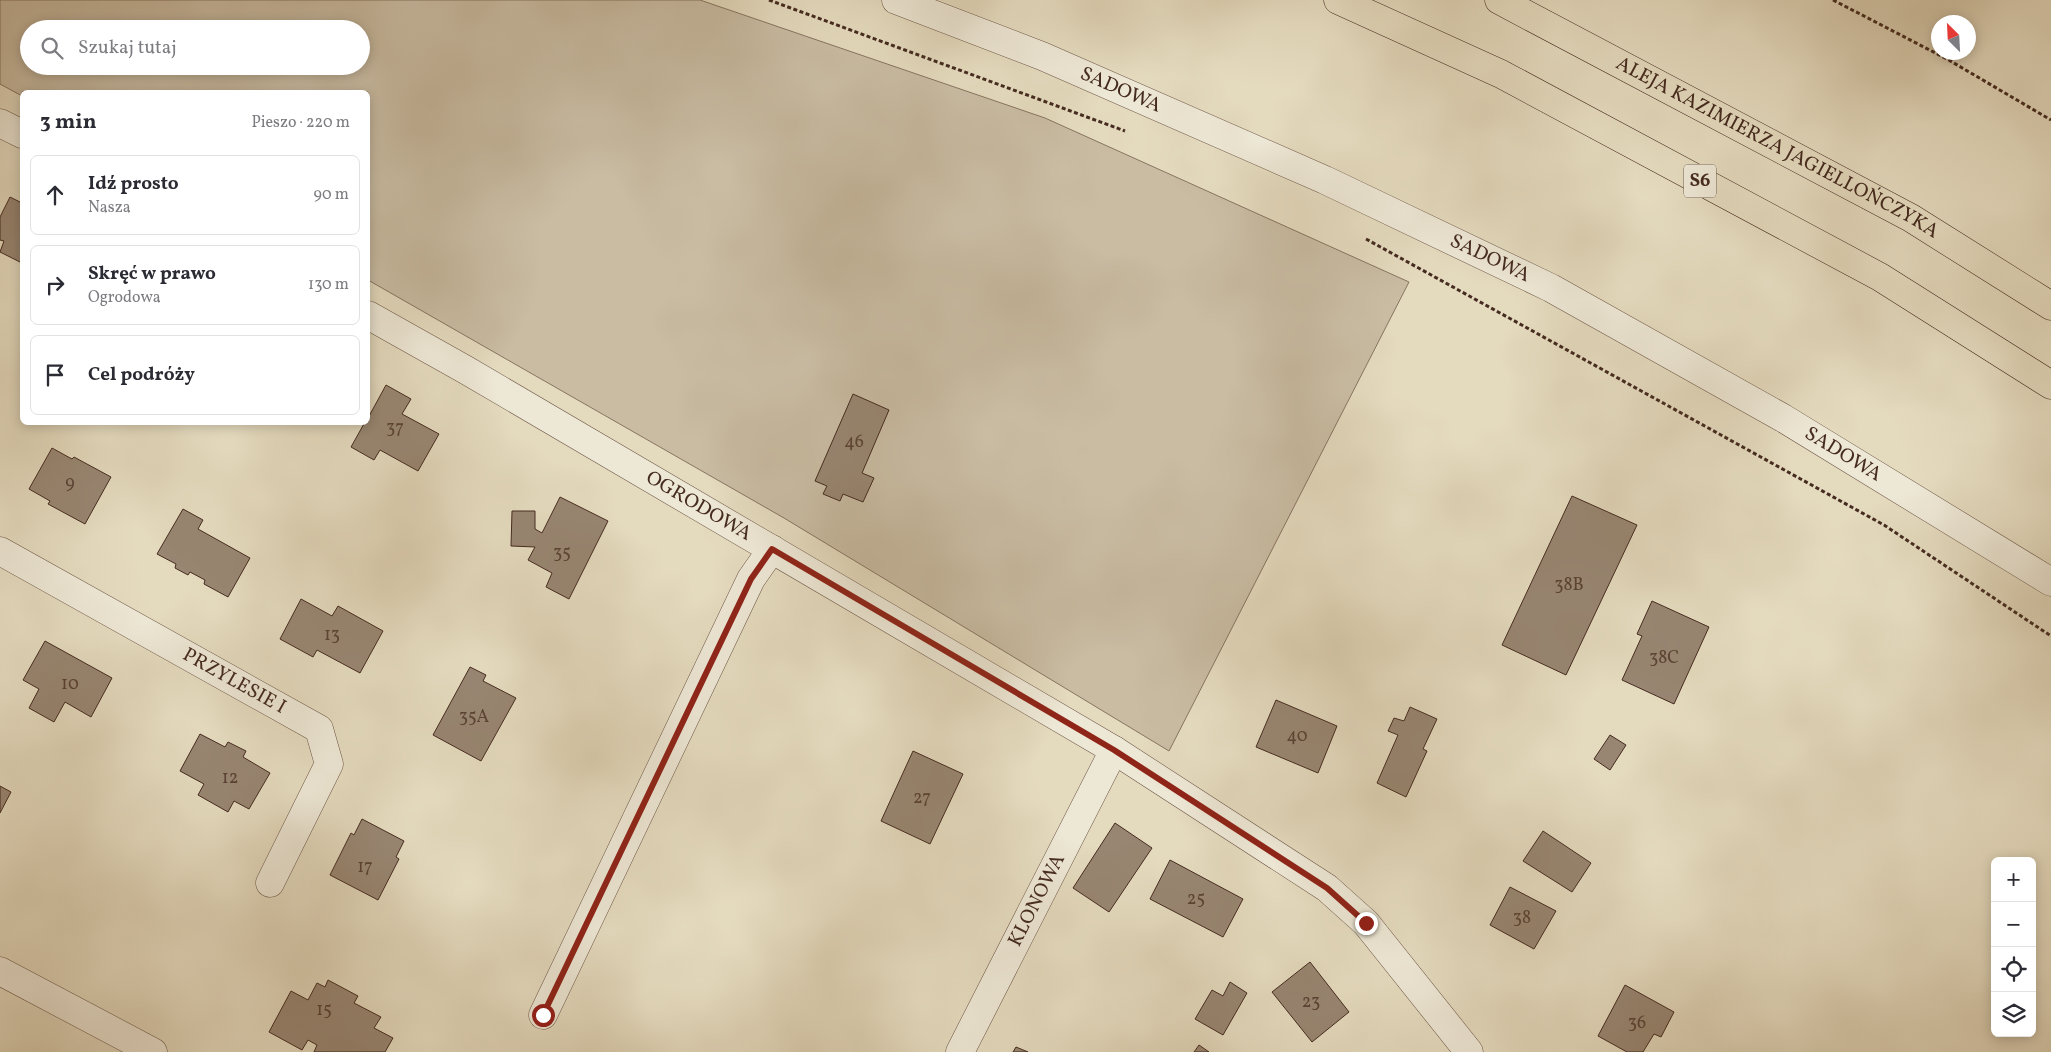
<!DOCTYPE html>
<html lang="pl">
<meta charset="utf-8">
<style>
body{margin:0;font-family:Vollkorn,serif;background:#f2f2f3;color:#2b2b33}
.controls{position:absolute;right:15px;bottom:15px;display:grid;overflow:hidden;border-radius:8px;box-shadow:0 2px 12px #0003}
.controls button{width:45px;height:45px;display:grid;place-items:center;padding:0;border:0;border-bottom:1px solid #e1e1e2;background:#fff;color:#2b2b33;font:25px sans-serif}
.compass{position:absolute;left:1931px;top:15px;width:45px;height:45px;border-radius:50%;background:#fff;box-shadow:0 2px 12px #0003;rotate:336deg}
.stop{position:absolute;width:15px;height:15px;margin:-11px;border:4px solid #8f2418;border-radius:50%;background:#fff}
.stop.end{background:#8f2418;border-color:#fff;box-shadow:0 1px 5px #0008}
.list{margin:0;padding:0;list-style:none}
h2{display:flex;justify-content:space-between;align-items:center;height:65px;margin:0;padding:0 20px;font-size:21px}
h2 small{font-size:16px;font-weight:400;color:#7c7c81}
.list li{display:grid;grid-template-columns:32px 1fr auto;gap:15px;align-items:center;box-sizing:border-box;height:80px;margin:0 10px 10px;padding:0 10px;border:1px solid #e1e1e2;border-radius:8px}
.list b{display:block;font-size:19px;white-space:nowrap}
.list p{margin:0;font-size:16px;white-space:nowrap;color:#7c7c81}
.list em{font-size:16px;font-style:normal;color:#7c7c81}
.icon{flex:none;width:28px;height:28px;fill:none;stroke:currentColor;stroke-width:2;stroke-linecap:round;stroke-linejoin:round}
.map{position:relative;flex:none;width:2051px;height:1052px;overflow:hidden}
.search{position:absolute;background:#fff;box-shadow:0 2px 12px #0003;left:20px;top:20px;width:350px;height:55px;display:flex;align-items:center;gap:12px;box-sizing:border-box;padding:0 18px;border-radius:28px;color:#7c7c81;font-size:19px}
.panel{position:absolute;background:#fff;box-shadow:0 2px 12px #0003;left:20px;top:90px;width:350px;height:335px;border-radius:8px}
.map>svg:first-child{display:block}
</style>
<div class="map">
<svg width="2051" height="1052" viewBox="0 0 2051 1052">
<rect width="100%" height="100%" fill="#e4dabe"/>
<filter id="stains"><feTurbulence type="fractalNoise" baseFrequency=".004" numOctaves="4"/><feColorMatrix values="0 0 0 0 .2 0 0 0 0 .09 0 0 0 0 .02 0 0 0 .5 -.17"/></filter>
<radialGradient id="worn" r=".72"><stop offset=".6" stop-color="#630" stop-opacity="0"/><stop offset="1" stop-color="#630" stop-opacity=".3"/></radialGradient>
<path fill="#c9bca3" stroke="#877462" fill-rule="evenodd" d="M 0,0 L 700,0 L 1045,118 L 1409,282 L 1169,751 L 784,518 L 368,280 L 368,92 L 22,92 L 22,96 L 0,84 ZM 29,29 L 361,29 L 361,66 L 29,66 Z"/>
<g fill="#988672" stroke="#452b20">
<polygon points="10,197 22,203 22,263 0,252 4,241 0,240 0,217"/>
<polygon points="386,385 411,399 402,414 439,434 418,471 380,450 374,460 351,447 365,422 368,422 368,418"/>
<polygon points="853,394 889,410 862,473 874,478 863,502 843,494 840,501 823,494 827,486 815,481"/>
<polygon points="52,448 72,459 74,457 111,477 85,524 48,504 50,501 29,489"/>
<polygon points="1572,496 1637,525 1566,675 1502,645"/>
<polygon points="560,497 608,521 569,599 546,587 552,573 528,560 535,547 511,546 512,511 535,511 535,529 542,533"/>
<polygon points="183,509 203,520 198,529 250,558 228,597 204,584 205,580 190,572 188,575 175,568 176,564 157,554"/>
<polygon points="301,599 332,616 338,606 383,631 360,673 317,650 313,657 280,639"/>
<polygon points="1652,601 1709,627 1674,704 1622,680 1642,636 1637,634"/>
<polygon points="45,641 112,678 91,717 65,702 54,722 29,708 39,689 23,680"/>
<polygon points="470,667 486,675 483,681 516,698 481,761 433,735"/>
<polygon points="1276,700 1337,726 1318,773 1256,747"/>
<polygon points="1410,707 1437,719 1423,749 1427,751 1406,797 1377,783 1398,735 1388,731 1394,718 1404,721"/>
<polygon points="200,734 225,747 228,742 246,751 243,757 270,773 249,809 234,801 228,812 198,795 204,784 180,771"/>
<polygon points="1610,735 1626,745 1610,770 1594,759"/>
<polygon points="913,751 963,774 930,844 881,821"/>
<polygon points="0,786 11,792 0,813"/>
<polygon points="362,819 404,841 396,857 399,859 378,900 330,875 351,833 354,835"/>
<polygon points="1115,823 1152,848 1109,912 1073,888"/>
<polygon points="1543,831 1591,863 1572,892 1523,861"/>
<polygon points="1170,860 1243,899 1223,937 1150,899"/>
<polygon points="1510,887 1556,911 1534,949 1490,925"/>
<polygon points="1310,962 1349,1012 1312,1042 1272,992"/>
<polygon points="328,980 358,996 354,1003 381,1017 374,1028 393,1038 385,1052 314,1052 317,1045 308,1040 302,1050 269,1032 291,991 308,1000 317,983 325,987"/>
<polygon points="1230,982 1247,993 1223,1035 1195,1019 1212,990 1223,996"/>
<polygon points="1625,985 1674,1012 1661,1037 1654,1034 1643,1052 1627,1052 1598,1036"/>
<polygon points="1199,1045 1209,1052 1194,1052"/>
<polygon points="1016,1047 1028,1052 1013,1052"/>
</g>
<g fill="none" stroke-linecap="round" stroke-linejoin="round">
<defs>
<g id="minor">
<path id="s1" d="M 896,0 L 1042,56 L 1325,180 L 1551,288 L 1783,418 L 2051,582"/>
<polyline points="0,123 22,134"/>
<path id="s2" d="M 368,315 L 466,370 L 1114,750 L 1327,888 L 1366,923 L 1469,1052"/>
<path id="s3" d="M 0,551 L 319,729 L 329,764 L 270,883"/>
<polyline points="0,971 153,1052"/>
<polyline points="543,1015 751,579 772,549"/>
<path id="s4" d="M 960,1052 L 1114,750"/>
</g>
<g id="highway">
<polyline points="1338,0 1501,74 1880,277 2051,385"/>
<path id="s5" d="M 1499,0 L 1911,218 L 2051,306"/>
</g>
</defs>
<use href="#minor" stroke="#6d5748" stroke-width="29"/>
<use href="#highway" stroke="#452b20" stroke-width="29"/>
<g stroke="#452b20" stroke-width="3" stroke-dasharray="4 2.5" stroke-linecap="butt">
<polyline points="769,0 1125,131"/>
<polyline points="1833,0 1947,59 2051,120"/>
<polyline points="1366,239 1884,525 2051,636"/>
</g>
<use href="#minor" stroke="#ede7d5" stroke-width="28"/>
<use href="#highway" stroke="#e4dabe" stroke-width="28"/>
</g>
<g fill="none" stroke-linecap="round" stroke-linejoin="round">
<polyline stroke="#8f2418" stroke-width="6" points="543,1015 751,579 772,549 1114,750 1327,888 1366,923"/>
</g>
<g text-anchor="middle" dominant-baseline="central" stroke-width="4.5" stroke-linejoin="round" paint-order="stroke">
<g font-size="18" fill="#5a4234">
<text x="395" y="428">37</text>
<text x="854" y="442">46</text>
<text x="70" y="483">9</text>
<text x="562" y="553">35</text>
<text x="1569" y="585">38B</text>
<text x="332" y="635">13</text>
<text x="1664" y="658">38C</text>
<text x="70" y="684">10</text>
<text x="474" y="717">35A</text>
<text x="1297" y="736">40</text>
<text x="230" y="778">12</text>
<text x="922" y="798">27</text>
<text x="365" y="867">17</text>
<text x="1196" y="899">25</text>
<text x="1522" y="918">38</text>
<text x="1311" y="1002">23</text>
<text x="324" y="1010">15</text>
<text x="1637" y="1023">36</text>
</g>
<rect fill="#ede7d5" stroke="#776356" stroke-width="1" x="1684" y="164.5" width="32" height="33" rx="4"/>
<g font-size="19" font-weight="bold" fill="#452b20">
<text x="1700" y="181">S6</text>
</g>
<g font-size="20" fill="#452b20" stroke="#ede7d5">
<text stroke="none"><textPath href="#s1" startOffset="242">SADOWA</textPath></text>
<text stroke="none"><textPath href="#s5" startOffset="315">ALEJA KAZIMIERZA JAGIELLOŃCZYKA</textPath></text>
<text stroke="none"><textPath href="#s1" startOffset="648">SADOWA</textPath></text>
<text stroke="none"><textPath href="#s1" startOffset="1052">SADOWA</textPath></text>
<text stroke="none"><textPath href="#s2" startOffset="382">OGRODOWA</textPath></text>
<text stroke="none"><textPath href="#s3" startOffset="268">PRZYLESIE I</textPath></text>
<text stroke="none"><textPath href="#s4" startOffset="170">KLONOWA</textPath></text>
</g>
</g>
<rect width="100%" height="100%" filter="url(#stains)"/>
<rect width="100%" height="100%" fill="url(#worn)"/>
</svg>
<div class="controls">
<button>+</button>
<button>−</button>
<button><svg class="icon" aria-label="locate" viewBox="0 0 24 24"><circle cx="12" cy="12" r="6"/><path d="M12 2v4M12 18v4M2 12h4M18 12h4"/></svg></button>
<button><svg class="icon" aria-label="layers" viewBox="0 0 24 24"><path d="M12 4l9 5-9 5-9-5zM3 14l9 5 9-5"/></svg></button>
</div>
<svg class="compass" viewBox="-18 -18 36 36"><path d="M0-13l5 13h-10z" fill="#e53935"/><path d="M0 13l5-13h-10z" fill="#7c7c81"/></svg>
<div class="stop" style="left:543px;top:1015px"></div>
<div class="stop end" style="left:1366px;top:923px"></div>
<div class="search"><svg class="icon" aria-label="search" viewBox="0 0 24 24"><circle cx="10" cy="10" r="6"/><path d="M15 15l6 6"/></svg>Szukaj tutaj</div>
<section class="panel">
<h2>3 min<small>Pieszo · 220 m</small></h2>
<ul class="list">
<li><svg class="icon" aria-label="ahead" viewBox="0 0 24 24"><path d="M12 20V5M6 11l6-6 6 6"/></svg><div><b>Idź prosto</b><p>Nasza</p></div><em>90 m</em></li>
<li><svg class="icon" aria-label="right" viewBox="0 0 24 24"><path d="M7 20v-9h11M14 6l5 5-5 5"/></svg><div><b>Skręć w prawo</b><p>Ogrodowa</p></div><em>130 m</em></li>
<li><svg class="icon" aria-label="arrive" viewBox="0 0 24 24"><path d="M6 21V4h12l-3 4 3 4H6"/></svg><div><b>Cel podróży</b></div></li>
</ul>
</section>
</div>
